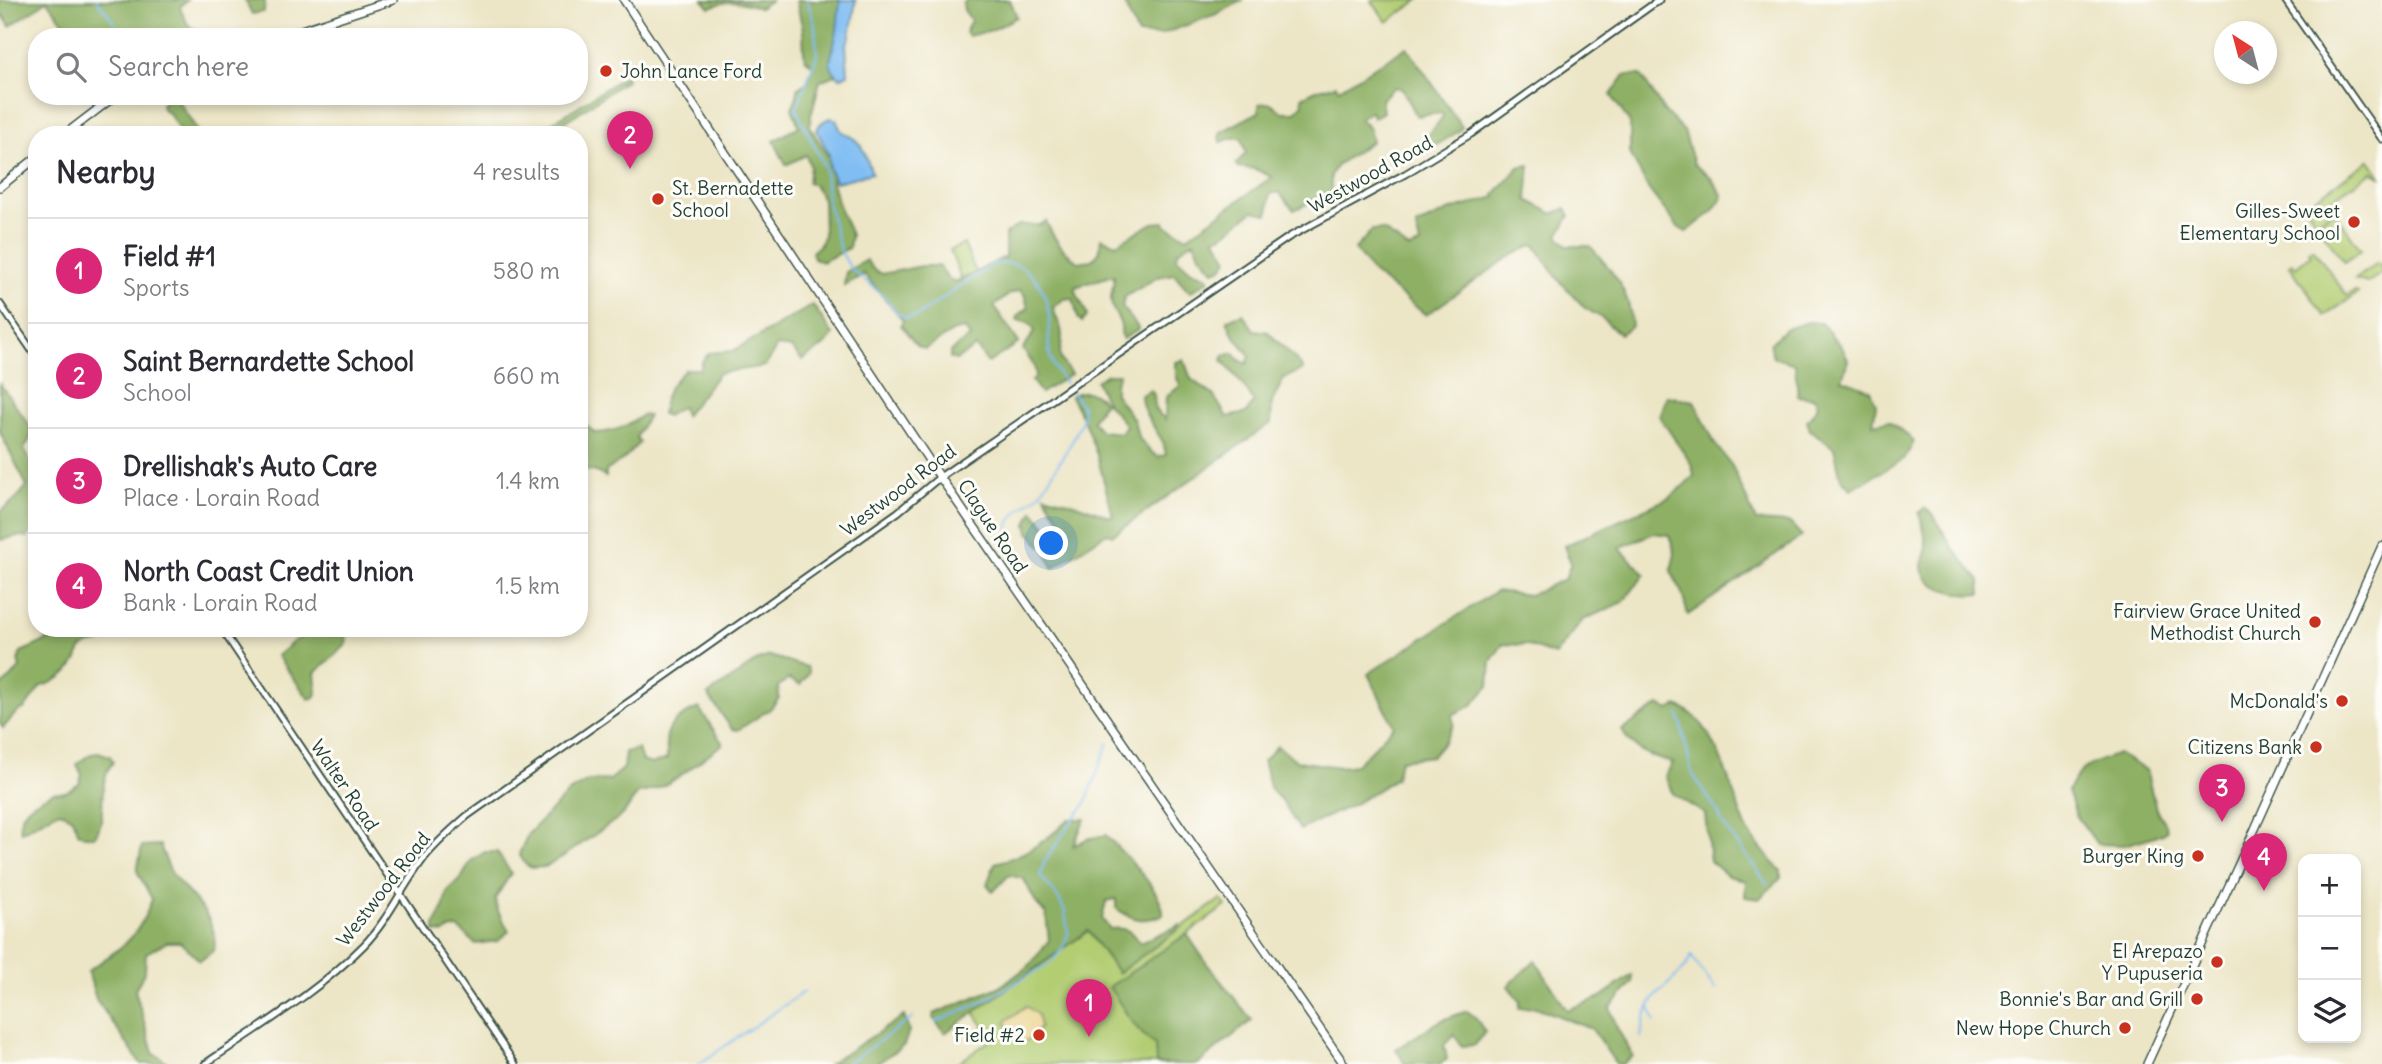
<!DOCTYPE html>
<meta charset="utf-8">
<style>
body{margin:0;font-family:Delius,sans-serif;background:#f2f2f3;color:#2b2b33}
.controls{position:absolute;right:21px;bottom:21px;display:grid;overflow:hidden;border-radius:14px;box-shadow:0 4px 10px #0003}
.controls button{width:63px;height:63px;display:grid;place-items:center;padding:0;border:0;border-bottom:2px solid #e1e1e2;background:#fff;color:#2b2b33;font:35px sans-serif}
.compass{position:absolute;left:2214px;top:21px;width:63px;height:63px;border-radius:50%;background:#fff;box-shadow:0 4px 10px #0003;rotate:324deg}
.you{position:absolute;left:1052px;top:544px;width:24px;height:24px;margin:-18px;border:5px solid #fff;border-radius:50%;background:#1a73e8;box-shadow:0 0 0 10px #1a73e833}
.badge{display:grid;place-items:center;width:46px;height:46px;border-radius:50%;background:#db2777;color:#fff;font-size:23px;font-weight:700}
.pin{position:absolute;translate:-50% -58px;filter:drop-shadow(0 2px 4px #0008)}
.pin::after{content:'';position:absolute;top:37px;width:24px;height:21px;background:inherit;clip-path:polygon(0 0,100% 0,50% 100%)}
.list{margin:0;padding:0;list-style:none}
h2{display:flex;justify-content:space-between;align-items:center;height:91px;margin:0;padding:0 28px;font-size:30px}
h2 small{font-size:23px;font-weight:400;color:#7c7c81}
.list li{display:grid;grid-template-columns:46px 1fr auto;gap:21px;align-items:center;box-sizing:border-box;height:105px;padding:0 28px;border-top:2px solid #e1e1e2}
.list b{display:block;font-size:26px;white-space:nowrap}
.list p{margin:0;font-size:23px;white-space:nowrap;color:#7c7c81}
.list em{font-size:23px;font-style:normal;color:#7c7c81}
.icon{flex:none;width:38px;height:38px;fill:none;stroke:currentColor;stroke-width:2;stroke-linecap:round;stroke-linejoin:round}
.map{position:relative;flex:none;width:2382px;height:1064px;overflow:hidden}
.search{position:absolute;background:#fff;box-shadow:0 4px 10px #0003;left:28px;top:28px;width:560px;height:77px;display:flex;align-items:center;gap:18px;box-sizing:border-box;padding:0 24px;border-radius:28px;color:#7c7c81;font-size:26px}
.panel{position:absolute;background:#fff;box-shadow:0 4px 10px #0003;left:28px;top:126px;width:560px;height:511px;border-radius:28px}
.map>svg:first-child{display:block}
</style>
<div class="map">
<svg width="2382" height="1064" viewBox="0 0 2382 1064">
<rect width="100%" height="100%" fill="#fdfcf7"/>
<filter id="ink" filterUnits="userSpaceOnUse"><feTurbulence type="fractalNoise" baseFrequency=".0143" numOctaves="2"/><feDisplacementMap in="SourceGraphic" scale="14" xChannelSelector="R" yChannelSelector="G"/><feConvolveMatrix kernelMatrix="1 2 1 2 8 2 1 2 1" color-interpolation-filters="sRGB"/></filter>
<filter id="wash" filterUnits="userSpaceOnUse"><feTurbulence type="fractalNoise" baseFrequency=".00686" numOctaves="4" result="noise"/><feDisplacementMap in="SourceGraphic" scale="28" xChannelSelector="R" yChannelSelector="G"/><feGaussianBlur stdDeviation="1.57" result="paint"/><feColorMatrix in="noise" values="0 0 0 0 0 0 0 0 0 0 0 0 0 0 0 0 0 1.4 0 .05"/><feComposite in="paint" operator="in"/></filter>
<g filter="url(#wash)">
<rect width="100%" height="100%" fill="#ece5c6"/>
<g fill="#b3cd73" stroke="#698554" stroke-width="2">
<polygon points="1371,0 1419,0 1387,22"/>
<polygon points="2370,160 2381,176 2372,172 2328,202 2333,210 2316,222 2305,205"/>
<polygon points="2334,211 2361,250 2344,262 2317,223"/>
<polygon points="964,244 976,273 961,279 950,250"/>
<polygon points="2313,248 2347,296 2355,291 2358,293 2325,316 2289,265 2292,263 2295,267 2311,255 2309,251"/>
<polygon points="2377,263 2380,266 2382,264 2382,273 2367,283 2355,279"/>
<polygon points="1221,899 1226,906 1123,980 1182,1064 957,1064 992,1039 974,1012 1088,931 1118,973"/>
</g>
<g fill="#8eb065" stroke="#56764c" stroke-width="2">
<path d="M 0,0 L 187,0 L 180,7 C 189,32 191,29 216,35 L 216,37 L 133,37 L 116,31 L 108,34 L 107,37 L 75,37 L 47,1 L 10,26 L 2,14 L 0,15 Z"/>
<polygon points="245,0 265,0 264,12 252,14"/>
<path d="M 703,0 L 771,0 L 759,8 C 744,1 723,0 710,8 Z"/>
<polygon points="796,0 840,0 837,31 830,62 835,75 820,81 811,115 810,128 831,160 833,185 840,210 851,235 849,248 822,262 814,258 812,252 819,246 824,235 823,200 815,186 808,182 810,166 806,155 786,165 774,141 799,126 792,108 797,97 797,89 807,82 813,65 806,60 804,53 803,30"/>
<polygon points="967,0 1010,0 1017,17 992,30 969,36 965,33 971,20 964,10 963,3"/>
<polygon points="1123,0 1243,0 1219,13 1160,35 1138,35"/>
<path d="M 1407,47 L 1462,127 L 1459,131 L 1427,151 L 1423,142 L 1443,117 L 1442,113 L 1417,116 L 1402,89 L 1394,87 L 1381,100 L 1383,112 L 1373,118 L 1371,111 L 1360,119 L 1369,128 L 1372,141 L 1337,165 L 1331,175 L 1331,193 L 1294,210 L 1279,192 L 1270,194 L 1268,214 L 1253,211 L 1223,235 L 1215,238 L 1228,259 L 1222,268 L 1214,271 L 1201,256 L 1194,241 L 1178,251 L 1177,258 L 1190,270 L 1208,277 L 1209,280 L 1190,292 L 1174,274 L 1158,277 L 1125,297 L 1122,306 L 1139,329 L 1123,339 C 1121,335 1121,331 1121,327 C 1120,317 1110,310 1111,299 C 1111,290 1115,284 1114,275 L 1075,287 C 1076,297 1085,305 1087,316 L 1082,322 L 1078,318 L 1073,298 L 1064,299 L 1054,306 C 1053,315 1059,320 1061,329 C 1066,352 1050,349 1071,374 L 1041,393 L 1032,381 L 1036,375 L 1034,365 L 1023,349 L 1035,331 L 1029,323 L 1017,320 L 1018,316 L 1028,308 L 1025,296 L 1020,290 L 1010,294 L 994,306 L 1019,343 L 988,363 L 976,347 L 956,360 L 950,358 L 950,352 L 970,337 L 965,329 L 954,331 L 925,349 L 917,346 L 901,325 L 903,320 L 864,274 L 844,286 L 846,272 L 866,260 L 874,270 L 882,274 L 922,266 L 939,266 L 949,279 L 955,283 L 1005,257 L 1005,234 L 1019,225 L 1040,225 L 1046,221 C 1053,238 1062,251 1078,262 L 1092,260 L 1099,252 L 1101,238 L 1116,244 L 1153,223 L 1164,222 L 1165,225 L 1187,237 L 1272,177 L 1255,169 L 1238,167 L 1236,164 L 1246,153 L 1241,138 L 1232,138 L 1221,142 L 1219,138 L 1221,132 L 1259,112 L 1259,104 L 1271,103 L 1282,112 L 1295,112 L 1303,104 L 1302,97 L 1318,89 L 1336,85 L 1339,89 Z"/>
<polygon points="1625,75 1641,75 1664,111 1684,131 1694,164 1711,178 1723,196 1711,213 1686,232 1678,227 1649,190 1630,153 1630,123 1611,95"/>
<polygon points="625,76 627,80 545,135 533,135"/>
<polygon points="175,96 199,133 200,135 179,135 181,133 170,115 162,108 162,103"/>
<path d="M 1530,165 L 1527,200 L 1553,214 L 1566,208 L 1570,216 L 1558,235 L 1567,246 L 1590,246 C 1613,272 1630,290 1632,326 L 1620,334 L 1602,318 L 1585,308 L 1559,280 L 1534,244 L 1509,257 L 1426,315 L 1372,272 L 1355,249 L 1372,230 L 1383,230 L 1409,249 L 1420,245 L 1416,226 L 1448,211 L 1496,197 L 1495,194 L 1519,167 Z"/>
<path d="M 813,305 L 833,335 C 826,346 814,353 802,360 L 791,348 L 777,346 L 765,366 L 719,373 L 685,416 L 682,407 L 667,416 L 662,414 C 664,392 670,384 686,369 L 700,369 L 702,362 L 709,353 L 733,351 Z"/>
<path d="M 1243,314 L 1254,330 L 1268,332 C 1276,341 1300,361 1303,370 L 1284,378 L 1272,402 L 1271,423 L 1113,535 L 1107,533 L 1053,568 L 1045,550 L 1029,532 L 1027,524 L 1033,511 L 1049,530 L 1056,534 L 1066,531 C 1061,517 1050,508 1045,495 C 1067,501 1087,507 1108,516 L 1113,516 L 1097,455 L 1084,421 L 1071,396 C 1083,389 1094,390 1104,402 L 1092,421 L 1101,431 L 1121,433 L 1126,425 L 1106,402 L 1096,381 L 1108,374 L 1119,374 L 1115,384 L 1115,394 L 1134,420 L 1138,437 L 1150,451 L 1158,457 L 1166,455 C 1164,433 1141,418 1141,395 L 1151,390 L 1154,395 L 1155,410 L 1165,419 L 1166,397 L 1180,386 L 1176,375 L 1176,362 L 1184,360 L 1191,379 L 1213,395 L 1227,417 L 1246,413 L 1254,402 L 1243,385 L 1222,360 L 1224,355 L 1234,353 L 1239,360 L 1247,364 L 1250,356 L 1233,334 L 1227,320 Z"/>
<polygon points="1809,322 1821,323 1842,347 1848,360 1842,379 1870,390 1876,405 1873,424 1888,421 1905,433 1914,442 1904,459 1851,489 1841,479 1834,448 1810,430 1807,421 1818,406 1815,398 1798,396 1795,364 1773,357 1770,344 1785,329"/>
<path d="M 0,384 L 30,426 L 32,435 L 24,449 L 34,469 L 37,469 C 37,492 41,517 28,537 L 18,536 L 0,540 L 0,512 L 17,498 L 27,486 L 0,432 Z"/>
<polygon points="1667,396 1694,401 1715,444 1732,466 1756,521 1790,523 1802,536 1688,615 1681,590 1671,571 1675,553 1669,535 1654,533 1619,548 1645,574 1623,602 1583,620 1555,655 1527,645 1503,644 1491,661 1489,686 1471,706 1452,715 1454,724 1444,742 1432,756 1400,760 1396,778 1356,803 1300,830 1282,801 1271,790 1263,761 1277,746 1297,761 1340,767 1356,765 1394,726 1368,674 1496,591 1530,595 1565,579 1571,563 1564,546 1671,497 1694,476 1692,465 1659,416"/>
<path d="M 642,415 L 648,416 L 636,437 L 640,442 L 625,458 L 606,471 L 606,477 C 595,472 590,467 579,473 L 579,434 L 583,423 L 595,433 C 614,432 628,427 642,415 Z"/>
<path d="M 1924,508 L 1933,514 L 1952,547 L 1980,581 L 1981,594 C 1964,597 1924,589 1922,567 C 1922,562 1925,556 1926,551 C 1927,538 1923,525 1919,513 Z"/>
<polygon points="318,628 351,628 347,633 346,645 315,673 317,693 315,697 309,699 277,656 294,641"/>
<path d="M 87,630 L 100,631 L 109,638 C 98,646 93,641 84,647 C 79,650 79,655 76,661 C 69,673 54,684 41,686 L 25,708 L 16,713 L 3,728 L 0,723 L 0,687 L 12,677 L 20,667 L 18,661 L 21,652 L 48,640 Z"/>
<polygon points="770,656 807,667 809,673 800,685 789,679 778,686 779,698 770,709 738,730 732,729 708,695 758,660"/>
<path d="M 1659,705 L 1669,710 L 1677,706 C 1718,719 1730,793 1747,829 C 1755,844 1770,858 1781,871 L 1781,878 L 1759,899 L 1745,897 L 1746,881 L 1728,876 L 1710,861 L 1705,814 L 1673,794 L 1665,776 L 1673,763 C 1652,757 1632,751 1622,730 Z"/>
<path d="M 699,708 L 723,744 C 696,762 671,790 638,793 L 625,812 L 617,819 L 564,856 L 545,867 L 532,868 L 526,865 L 519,854 L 528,834 L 569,792 L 588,781 L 610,780 L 623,769 L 625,752 L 638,749 L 642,761 L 652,764 L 667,759 C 668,752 666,747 666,741 C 667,723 685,713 699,708 Z"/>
<path d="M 98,752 L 110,756 L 113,762 C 95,784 109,817 95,836 L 84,836 L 78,832 C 75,820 71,815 59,811 L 21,832 C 15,809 37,801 54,792 C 64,795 71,789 79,784 L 82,775 L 77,764 L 89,755 Z"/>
<path d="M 2118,754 L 2146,770 L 2156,809 L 2165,824 L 2166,831 L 2162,834 L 2124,845 L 2097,844 L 2076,815 L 2068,791 C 2080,766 2093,763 2118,754 Z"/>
<path d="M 1069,819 L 1085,819 L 1073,846 L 1087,839 L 1106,835 C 1121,852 1165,892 1163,915 C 1144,922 1133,921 1116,908 L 1116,899 L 1106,901 L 1102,919 L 1110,929 C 1125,927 1131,930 1140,943 L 1180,925 L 1179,929 L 1118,973 L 1088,931 L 945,1033 L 933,1018 L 934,1014 L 1001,986 L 1030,965 L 1049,940 L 1046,914 L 1036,903 L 1024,879 L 1009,875 L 993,892 L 987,884 L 995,863 C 1023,857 1049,839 1069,819 Z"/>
<path d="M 160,845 C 164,855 167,867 173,875 C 190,898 220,918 214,950 L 200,961 L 180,942 L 167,942 L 146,953 L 145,971 L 135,990 L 153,1053 L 169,1063 L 141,1064 L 96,999 L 88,971 C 123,946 137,941 152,899 L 137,871 L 142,846 Z"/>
<polygon points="485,852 497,852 511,873 495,899 498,911 509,931 498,941 476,944 458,928 450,929 444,933 435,932 435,925 443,909 447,892 462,877 471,861"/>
<path d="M 1187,934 L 1207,964 L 1252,1020 L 1198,1064 L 1156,1064 L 1155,1045 C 1133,1029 1124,1008 1109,987 Z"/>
<polygon points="1535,960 1567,1010 1599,998 1632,975 1633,982 1610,1008 1617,1028 1633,1056 1622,1064 1616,1064 1592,1029 1536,1007 1519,1008 1520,1001 1508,986"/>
<polygon points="1467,1011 1475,1017 1485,1032 1475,1045 1462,1046 1454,1035 1444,1045 1447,1059 1440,1064 1405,1064 1396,1049 1440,1021"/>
<polygon points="904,1016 909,1031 904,1045 876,1064 829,1064"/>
</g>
<polygon fill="#eeda9e" stroke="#868c69" stroke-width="2" points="1026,1006 1037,1014 1040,1026 1035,1035 1021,1043 1006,1023 1007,1020"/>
<g fill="#80bdf3" stroke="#507d94" stroke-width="2">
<polygon points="840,0 856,0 850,36 846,45 848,74 840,78 832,69 830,62 837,31"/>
<path d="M 831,118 L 836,120 L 841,131 C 864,142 863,150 872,173 L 836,182 L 829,169 L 829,154 L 817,131 C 819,123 823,121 831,118 Z"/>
</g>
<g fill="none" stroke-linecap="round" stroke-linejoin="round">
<g stroke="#80bdf3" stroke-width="2">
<polyline points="97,0 125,37"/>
<path d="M 807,0 L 815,26 L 817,55 L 796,109 L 825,168 L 827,200 L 840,250 L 851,269 L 885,297 L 897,313 L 906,318 L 917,316 L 993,264 C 1026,257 1046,285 1049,316 C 1050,328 1047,343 1050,355 C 1052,365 1060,376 1066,384"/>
<polyline points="1006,539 1010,522 1018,511 1040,494 1073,440 1083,418 1082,406 1072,392"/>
<polyline points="1679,715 1692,773 1719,814 1722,823 1767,884"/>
<polyline points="1692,957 1716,990"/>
<polyline points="1650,1007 1655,1022"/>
<polyline points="936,1022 986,1000 1050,963 1063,948 1068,934 1065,912 1059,899 1040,875 1044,863 1074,818 1085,805 1108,743"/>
<path d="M 1641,1037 C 1643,1022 1647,1005 1658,994 C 1670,981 1684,973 1692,955"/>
<polyline points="699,1064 805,991"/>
<polyline points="846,1064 913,1018"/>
</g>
</g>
</g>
<g filter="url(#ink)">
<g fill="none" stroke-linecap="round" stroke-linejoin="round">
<defs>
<g id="minor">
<polyline points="2285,0 2382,139"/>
<polyline points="0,304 37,358"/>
<polyline points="221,628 515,1064"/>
<path d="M 205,1064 C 259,1027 318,992 364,945 C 389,919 403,885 425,857 C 437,842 452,829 467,816 L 898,512 L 940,477 L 1289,237 L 1405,174 L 1471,134 L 1659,0"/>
</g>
<g id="major">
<polyline points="624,0 940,477 1344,1064"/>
<polyline points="280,37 393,0"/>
<polyline points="64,135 115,96"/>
<polyline points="0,187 37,157"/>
<polyline points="2147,1064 2250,840 2382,546"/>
</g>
</defs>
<use href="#minor" stroke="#3e564a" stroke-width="9"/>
<use href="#major" stroke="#3e564a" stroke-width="10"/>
<use href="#minor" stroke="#fff" stroke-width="5"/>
<use href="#major" stroke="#fff" stroke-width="7"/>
</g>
</g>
<g fill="#c8321e" stroke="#fdfcf7" stroke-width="2.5">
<circle cx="606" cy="71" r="7"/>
<circle cx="658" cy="199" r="7"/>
<circle cx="2354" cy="222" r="7"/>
<circle cx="2315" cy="622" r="7"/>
<circle cx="2342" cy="701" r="7"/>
<circle cx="2316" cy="747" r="7"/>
<circle cx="2198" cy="856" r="7"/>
<circle cx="2217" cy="962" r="7"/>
<circle cx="2197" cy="999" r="7"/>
<circle cx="2125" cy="1028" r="7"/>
<circle cx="1039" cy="1035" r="7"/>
</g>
<g text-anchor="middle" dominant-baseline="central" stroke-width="6" stroke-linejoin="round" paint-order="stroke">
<g font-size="19" fill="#1f3d34" stroke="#fdfcf7" text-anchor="end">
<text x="620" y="71" text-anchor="start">John Lance Ford</text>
<text x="672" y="188" text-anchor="start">St. Bernadette<tspan x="672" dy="22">School</tspan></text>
<text x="2340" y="211">Gilles-Sweet<tspan x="2340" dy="22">Elementary School</tspan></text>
<text x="2301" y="611">Fairview Grace United<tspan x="2301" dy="22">Methodist Church</tspan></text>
<text x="2328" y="701">McDonald's</text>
<text x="2302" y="747">Citizens Bank</text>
<text x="2184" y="856">Burger King</text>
<text x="2203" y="951">El Arepazo<tspan x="2203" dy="22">Y Pupuseria</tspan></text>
<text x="2183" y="999">Bonnie's Bar and Grill</text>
<text x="2111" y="1028">New Hope Church</text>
<text x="1025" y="1035">Field #2</text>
</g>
<g font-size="19" fill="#1f3d34" stroke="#fdfcf7">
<text transform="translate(1370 174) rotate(-29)">Westwood Road</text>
<text transform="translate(898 490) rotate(-37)">Westwood Road</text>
<text transform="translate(993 526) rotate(56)">Clague Road</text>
<text transform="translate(345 785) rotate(56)">Walter Road</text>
<text transform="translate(383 889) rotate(-52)">Westwood Road</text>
</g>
</g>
</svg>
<div class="controls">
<button>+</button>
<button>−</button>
<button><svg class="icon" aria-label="layers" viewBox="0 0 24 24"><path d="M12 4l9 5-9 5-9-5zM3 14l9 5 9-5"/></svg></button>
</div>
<svg class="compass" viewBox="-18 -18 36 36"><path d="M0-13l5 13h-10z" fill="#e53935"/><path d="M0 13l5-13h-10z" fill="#7c7c81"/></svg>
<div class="you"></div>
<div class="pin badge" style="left:1089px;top:1037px">1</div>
<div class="pin badge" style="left:630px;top:169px">2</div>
<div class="pin badge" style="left:2222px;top:822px">3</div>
<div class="pin badge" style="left:2264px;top:891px">4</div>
<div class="search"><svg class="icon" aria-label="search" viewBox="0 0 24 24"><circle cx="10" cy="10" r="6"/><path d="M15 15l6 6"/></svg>Search here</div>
<section class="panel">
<h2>Nearby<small>4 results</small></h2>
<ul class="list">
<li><span class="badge">1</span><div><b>Field #1</b><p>Sports</p></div><em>580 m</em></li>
<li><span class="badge">2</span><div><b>Saint Bernardette School</b><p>School</p></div><em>660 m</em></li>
<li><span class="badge">3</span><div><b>Drellishak's Auto Care</b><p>Place · Lorain Road</p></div><em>1.4 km</em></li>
<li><span class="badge">4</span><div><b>North Coast Credit Union</b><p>Bank · Lorain Road</p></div><em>1.5 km</em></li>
</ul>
</section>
</div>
